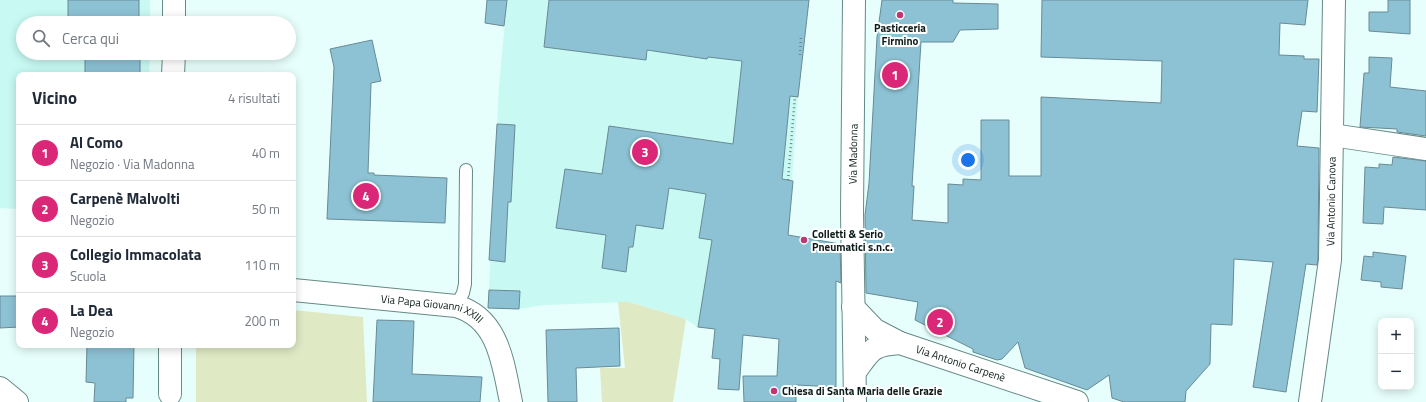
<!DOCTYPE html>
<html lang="it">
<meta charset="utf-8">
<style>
body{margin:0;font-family:"Titillium Web",sans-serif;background:#f6f6f7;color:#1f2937}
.controls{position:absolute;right:12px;bottom:12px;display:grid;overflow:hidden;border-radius:8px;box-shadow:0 2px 10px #0003}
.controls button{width:36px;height:36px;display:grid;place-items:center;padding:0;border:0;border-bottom:1px solid #e0e1e3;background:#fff;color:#1f2937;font:20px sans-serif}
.you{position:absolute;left:968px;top:160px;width:14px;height:14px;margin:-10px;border:3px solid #fff;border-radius:50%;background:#1a73e8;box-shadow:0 0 0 6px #1a73e833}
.badge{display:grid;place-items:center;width:26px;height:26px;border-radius:50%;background:#db2777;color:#fff;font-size:13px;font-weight:700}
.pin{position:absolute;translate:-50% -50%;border:2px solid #fff;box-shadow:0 1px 4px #0006}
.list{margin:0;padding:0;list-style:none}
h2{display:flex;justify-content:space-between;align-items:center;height:52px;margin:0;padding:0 16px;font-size:17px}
h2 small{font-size:13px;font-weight:400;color:#747a83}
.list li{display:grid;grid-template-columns:26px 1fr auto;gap:12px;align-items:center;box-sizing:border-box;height:56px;padding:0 16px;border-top:1px solid #e0e1e3}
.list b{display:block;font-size:15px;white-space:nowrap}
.list p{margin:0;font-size:13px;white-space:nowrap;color:#747a83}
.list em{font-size:13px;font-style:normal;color:#747a83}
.icon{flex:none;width:22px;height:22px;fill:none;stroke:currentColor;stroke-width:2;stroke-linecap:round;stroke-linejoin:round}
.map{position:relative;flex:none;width:1426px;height:402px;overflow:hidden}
.search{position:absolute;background:#fff;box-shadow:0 2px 10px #0003;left:16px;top:16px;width:280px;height:44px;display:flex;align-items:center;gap:10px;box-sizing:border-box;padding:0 14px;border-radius:22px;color:#747a83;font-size:15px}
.panel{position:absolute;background:#fff;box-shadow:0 2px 10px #0003;left:16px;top:72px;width:280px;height:276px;border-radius:8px}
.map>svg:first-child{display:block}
</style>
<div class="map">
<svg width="1426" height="402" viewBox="0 0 1426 402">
<rect width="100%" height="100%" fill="#e7fffc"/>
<g fill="#c8f9f3">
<polygon points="0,0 150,0 150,23 23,23 23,53 150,53 149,75 19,75 19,209 0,208"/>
<polygon points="507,0 809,0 798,97 789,222 749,334 697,327 686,319 629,302 544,305 519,309 488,308 499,86"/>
</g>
<g fill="#dfe9c4">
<polygon points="618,302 629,302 686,319 673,402 602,402 600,368 625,368"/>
<polygon points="293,310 363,317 367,402 196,402 196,345 293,345"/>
</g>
<g fill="#8dc2d4" stroke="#688a95">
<rect x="68" y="0" width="71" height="23"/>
<polygon points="487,0 507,0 504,26 485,23"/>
<polygon points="549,0 809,0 798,97 790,96 782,179 793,181 788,235 840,244 841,283 836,281 836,387 796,385 796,402 744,402 743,376 777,376 779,339 743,335 739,390 718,389 720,359 712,358 715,329 698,327 712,240 699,238 706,194 669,188 663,229 636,225 633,247 629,247 626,272 602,268 606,235 556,228 565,169 602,174 609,126 733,144 742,61 708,57 707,59 647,50 646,60 544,47"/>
<polygon points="882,0 953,0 953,3 998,4 998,29 960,30 953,42 921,42 912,186 914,186 912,220 948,223 948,184 963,185 963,179 981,180 981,120 1009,120 1009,176 1041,176 1041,97 1161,103 1162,61 1041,57 1042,0 1308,0 1305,25 1280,23 1279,55 1304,56 1304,59 1319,59 1317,112 1302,111 1297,146 1319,148 1318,259 1317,265 1306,264 1286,392 1253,387 1273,262 1234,259 1232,325 1211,324 1210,364 1186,391 1185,402 1124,402 1112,398 1109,375 1087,390 1025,368 1018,342 1002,359 997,360 973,352 973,349 915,320 918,302 866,293 865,215 869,183 877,37"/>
<polygon points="1388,0 1410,0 1410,34 1369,31 1369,12 1388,12"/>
<polygon points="372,40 381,81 371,83 368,173 374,173 374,175 447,178 445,223 327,219 334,67 330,49"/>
<polygon points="91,53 140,53 140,75 85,75 85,55 92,55"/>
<polygon points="1369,57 1392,58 1390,87 1426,91 1426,136 1397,132 1397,129 1360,127 1364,73 1369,73"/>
<polygon points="497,124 515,125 511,202 508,202 505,262 489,260"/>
<polygon points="1393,157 1426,161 1426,210 1384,207 1383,224 1363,223 1365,167 1379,168 1379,164 1392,165"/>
<polygon points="1373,252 1406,256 1402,289 1381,287 1381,282 1361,280 1364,256 1373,257"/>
<polygon points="489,290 520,291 519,309 488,308"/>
<polygon points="0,296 19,296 19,327 0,328"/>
<polygon points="377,320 414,321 412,374 482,377 480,402 373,402"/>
<polygon points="619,328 620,366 576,368 577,402 548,402 546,330"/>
<polygon points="87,345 134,345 133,398 126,398 126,402 94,402 95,383 86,382"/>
</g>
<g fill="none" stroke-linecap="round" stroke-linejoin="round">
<defs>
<polyline id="lane" points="456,306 463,293 465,284 466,170"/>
<g id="street">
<polyline points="174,23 174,0"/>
<polyline points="173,75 174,53"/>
<polyline points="1332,135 1426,149"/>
<path id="s1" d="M 293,290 L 456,306 C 499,318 503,364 511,402"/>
<polyline points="170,394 170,345"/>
<path id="s2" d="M 1310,402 L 1330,260 L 1334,0"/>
</g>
<g id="secondary">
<polyline points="854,0 852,212 855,402"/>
<path id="s3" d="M 853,307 L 875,330 L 900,343 L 1077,402"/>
<path d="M 855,372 C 871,350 871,345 900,343"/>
<polyline points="0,388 17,402"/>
</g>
</defs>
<use href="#lane" stroke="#668a86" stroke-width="14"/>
<use href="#street" stroke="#668a86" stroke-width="24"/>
<use href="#secondary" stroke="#668a86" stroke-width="24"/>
<g stroke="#738684" stroke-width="2.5" stroke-dasharray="1 3" stroke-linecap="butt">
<polyline points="800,55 801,35"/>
<polyline points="788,180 795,96"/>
</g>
<use href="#lane" stroke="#fff" stroke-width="12"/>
<use href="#street" stroke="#fff" stroke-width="22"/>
<use href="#secondary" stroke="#fff" stroke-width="22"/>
</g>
<g fill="#bf3674" stroke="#fff" stroke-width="1.5">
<circle cx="900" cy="15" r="4"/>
<circle cx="804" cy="240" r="4"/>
<circle cx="774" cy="391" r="4"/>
</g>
<g text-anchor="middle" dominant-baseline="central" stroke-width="4" stroke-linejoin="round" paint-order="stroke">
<g font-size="11" font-weight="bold" fill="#0d1c1a" stroke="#fff" text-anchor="start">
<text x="900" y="28" text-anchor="middle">Pasticceria<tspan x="900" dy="13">Firmino</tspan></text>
<text x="812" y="234">Colletti &amp; Serio<tspan x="812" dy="13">Pneumatici s.n.c.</tspan></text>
<text x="782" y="391">Chiesa di Santa Maria delle Grazie</text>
</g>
<g font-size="11" fill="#0d1c1a" stroke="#fff">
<text transform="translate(853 154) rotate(-89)">Via Madonna</text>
<text stroke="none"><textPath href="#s2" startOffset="202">Via Antonio Canova</textPath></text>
<text stroke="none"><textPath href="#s1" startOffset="141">Via Papa Giovanni XXIII</textPath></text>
<text stroke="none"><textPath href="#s3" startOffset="124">Via Antonio Carpenè</textPath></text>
</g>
</g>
</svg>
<div class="controls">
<button>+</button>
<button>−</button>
</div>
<div class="you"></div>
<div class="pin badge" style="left:895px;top:75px">1</div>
<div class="pin badge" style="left:940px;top:322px">2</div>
<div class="pin badge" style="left:645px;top:152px">3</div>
<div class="pin badge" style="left:366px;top:196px">4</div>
<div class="search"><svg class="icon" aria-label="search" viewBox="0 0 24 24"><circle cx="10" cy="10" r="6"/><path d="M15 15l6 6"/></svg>Cerca qui</div>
<section class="panel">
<h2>Vicino<small>4 risultati</small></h2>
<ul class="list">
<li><span class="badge">1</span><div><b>Al Como</b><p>Negozio · Via Madonna</p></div><em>40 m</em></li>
<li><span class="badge">2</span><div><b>Carpenè Malvolti</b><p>Negozio</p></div><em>50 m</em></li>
<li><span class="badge">3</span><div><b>Collegio Immacolata</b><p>Scuola</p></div><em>110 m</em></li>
<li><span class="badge">4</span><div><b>La Dea</b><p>Negozio</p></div><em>200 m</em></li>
</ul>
</section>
</div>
